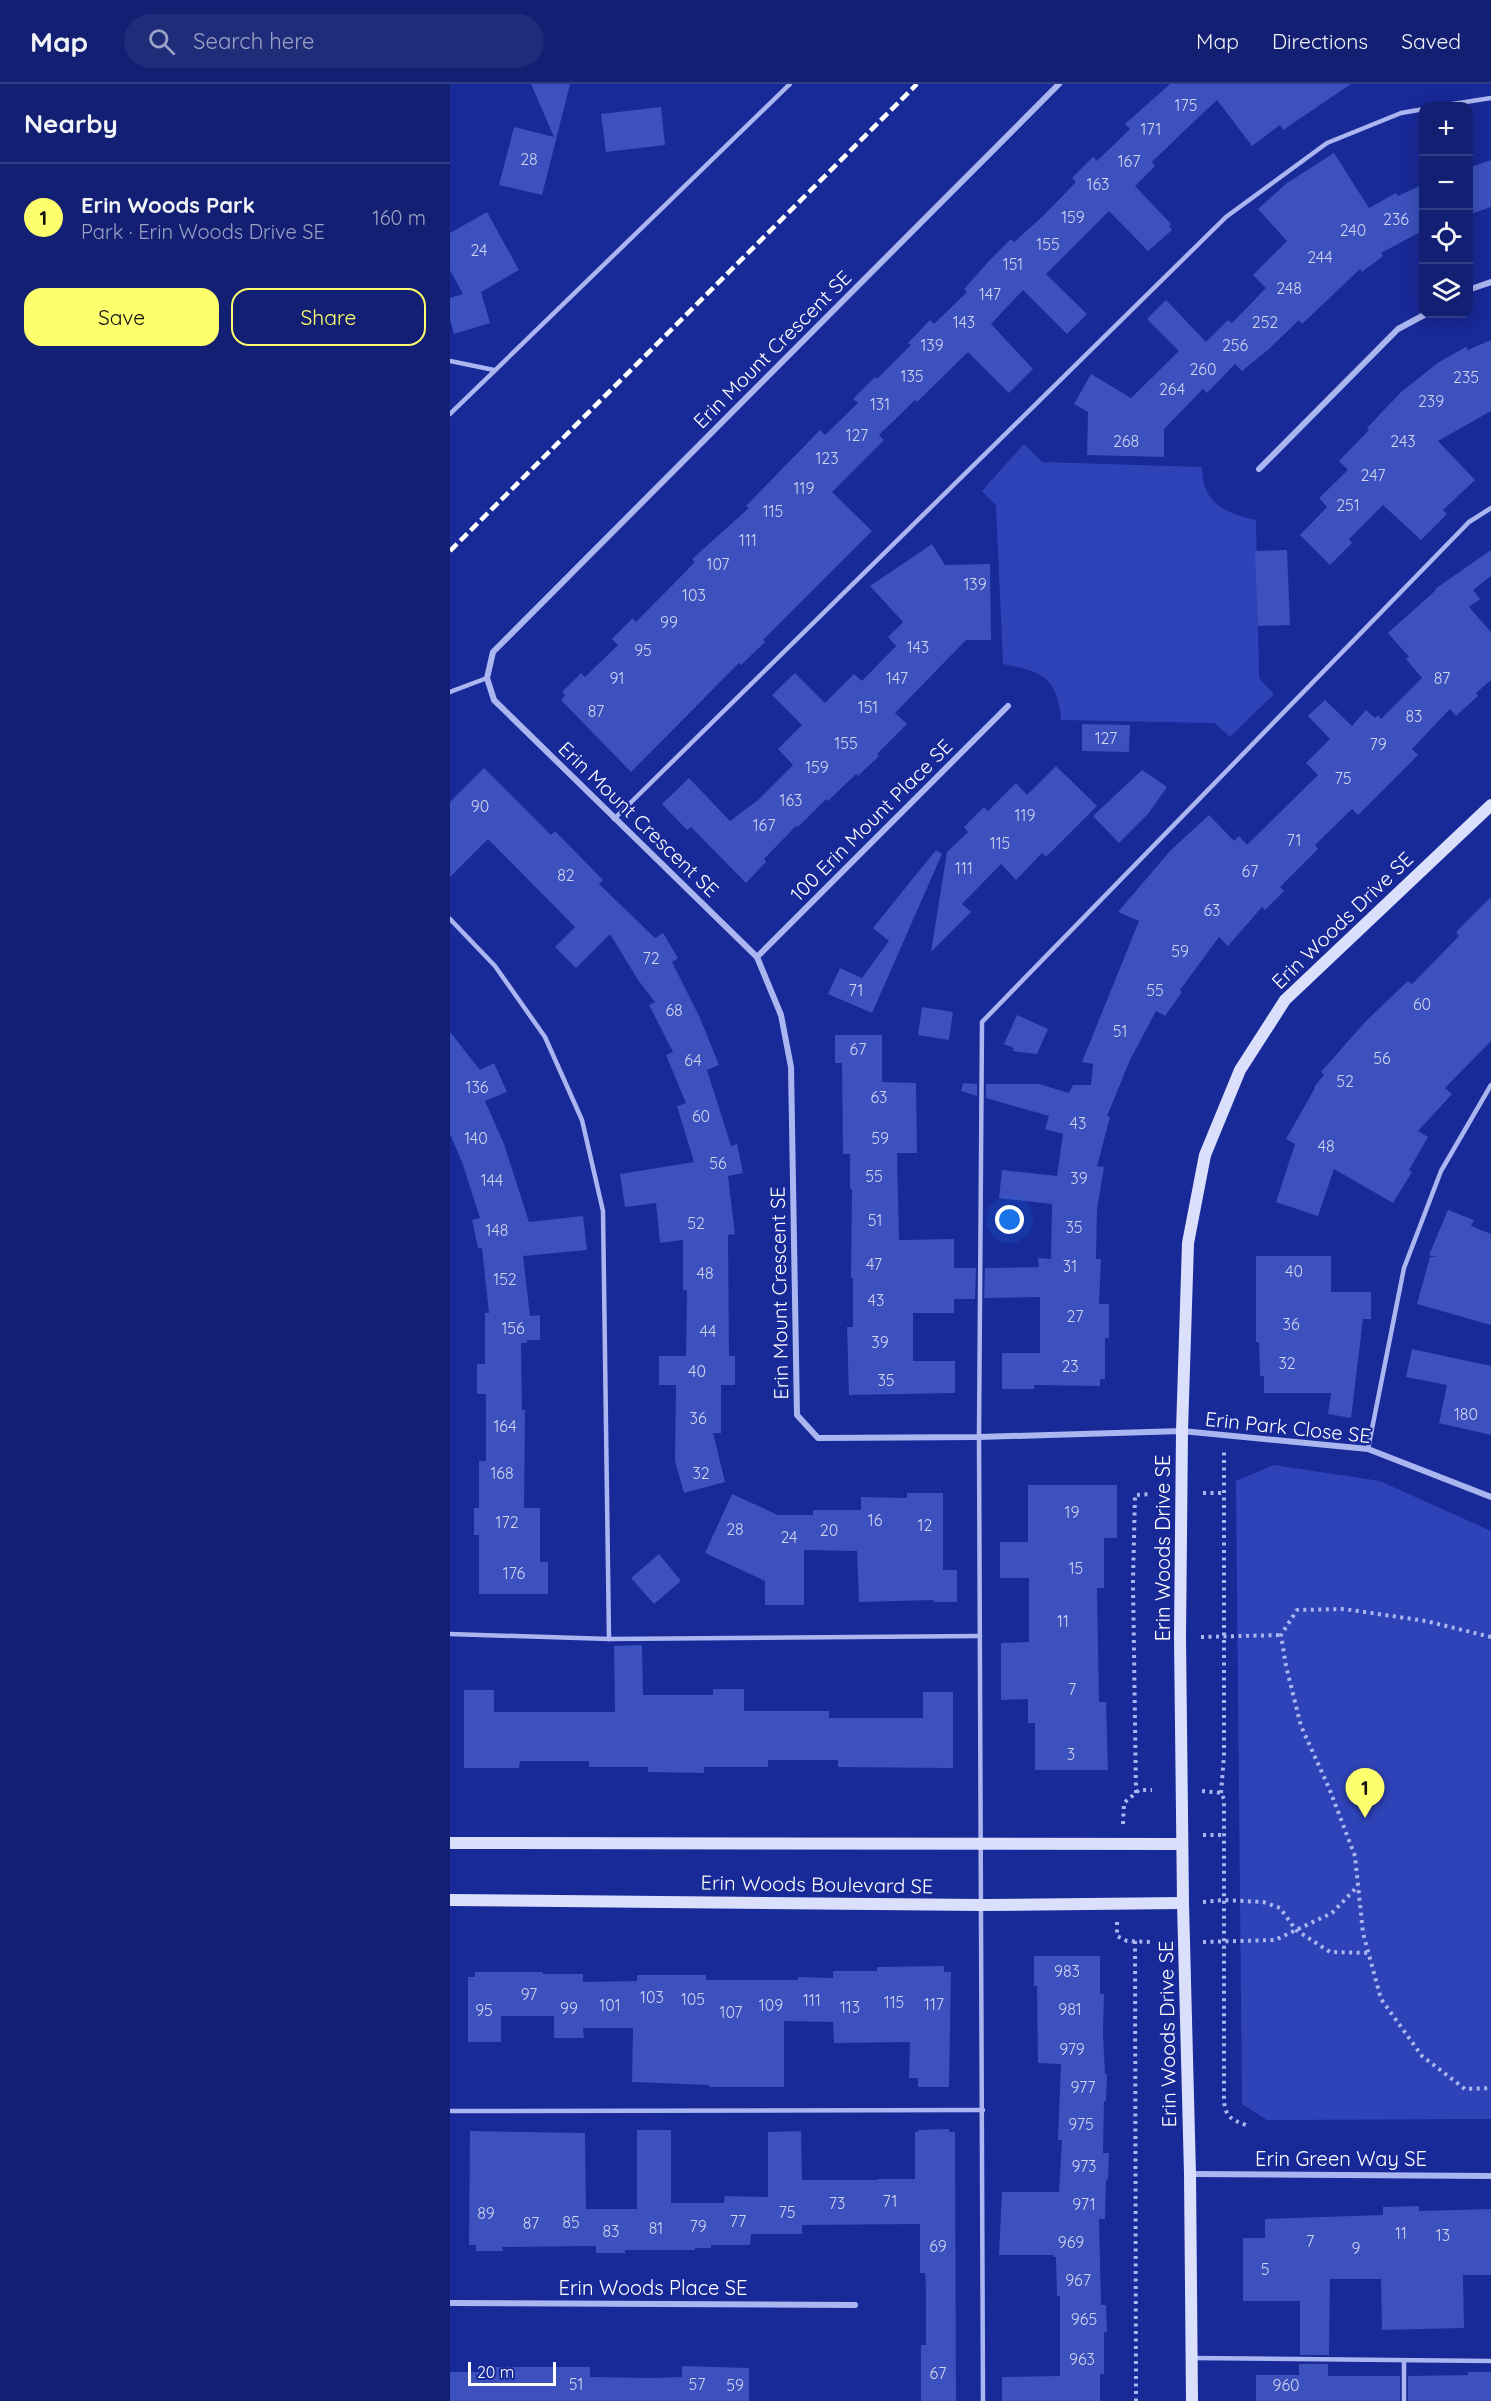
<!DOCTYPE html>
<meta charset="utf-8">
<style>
body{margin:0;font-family:Quicksand,sans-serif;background:#1f2c7a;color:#f1f3f6}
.controls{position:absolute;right:18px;top:18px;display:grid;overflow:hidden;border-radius:12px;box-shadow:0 3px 15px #0003}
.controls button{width:54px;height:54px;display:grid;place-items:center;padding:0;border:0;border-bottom:2px solid #313d84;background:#121f72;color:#f1f3f6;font:30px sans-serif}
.scale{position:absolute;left:18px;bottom:15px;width:88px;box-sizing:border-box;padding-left:6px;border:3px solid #fff;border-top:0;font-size:16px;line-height:21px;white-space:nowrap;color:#fff;-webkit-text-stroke:4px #182998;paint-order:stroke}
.you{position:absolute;left:560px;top:1136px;width:21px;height:21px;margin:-15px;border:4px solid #fff;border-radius:50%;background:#1a73e8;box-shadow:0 0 0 9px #1a73e833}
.badge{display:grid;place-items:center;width:39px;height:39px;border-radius:50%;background:#feff6c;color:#111;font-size:20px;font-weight:700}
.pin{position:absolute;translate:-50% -50px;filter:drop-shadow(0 2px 3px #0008)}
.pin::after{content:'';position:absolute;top:32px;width:21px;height:18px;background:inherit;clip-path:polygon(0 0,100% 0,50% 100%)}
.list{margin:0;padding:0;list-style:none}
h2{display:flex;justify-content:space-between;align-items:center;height:78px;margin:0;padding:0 24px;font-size:26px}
h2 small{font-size:20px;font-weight:400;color:#9ca2c4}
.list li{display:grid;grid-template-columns:39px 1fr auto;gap:18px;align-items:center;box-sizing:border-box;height:108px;padding:0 24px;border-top:2px solid #313d84}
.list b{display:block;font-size:22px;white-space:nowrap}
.list p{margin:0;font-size:20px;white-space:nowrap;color:#9ca2c4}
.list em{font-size:20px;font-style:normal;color:#9ca2c4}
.actions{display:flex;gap:12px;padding:18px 24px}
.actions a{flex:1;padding:14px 0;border:2px solid #feff6c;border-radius:18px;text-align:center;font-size:21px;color:#feff6c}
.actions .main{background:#feff6c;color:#111}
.icon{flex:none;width:33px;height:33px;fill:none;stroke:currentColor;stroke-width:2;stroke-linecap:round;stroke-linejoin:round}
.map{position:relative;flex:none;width:1041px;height:2317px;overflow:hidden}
header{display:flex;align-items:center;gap:36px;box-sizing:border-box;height:84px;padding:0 30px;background:#121f72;border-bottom:2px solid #313d84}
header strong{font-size:28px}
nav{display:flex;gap:33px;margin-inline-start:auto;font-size:21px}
.search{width:420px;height:54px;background:#1f2c7a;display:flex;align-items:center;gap:15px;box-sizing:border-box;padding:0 21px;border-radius:33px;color:#9ca2c4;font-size:22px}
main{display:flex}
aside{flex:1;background:#121f72}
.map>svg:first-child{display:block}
</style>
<header>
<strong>Map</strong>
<div class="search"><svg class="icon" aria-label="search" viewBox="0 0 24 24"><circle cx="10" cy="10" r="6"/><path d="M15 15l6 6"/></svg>Search here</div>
<nav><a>Map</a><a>Directions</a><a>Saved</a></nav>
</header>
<main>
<aside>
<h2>Nearby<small></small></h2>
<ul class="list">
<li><span class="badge">1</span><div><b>Erin Woods Park</b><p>Park · Erin Woods Drive SE</p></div><em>160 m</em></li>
</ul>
<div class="actions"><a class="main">Save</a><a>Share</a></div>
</aside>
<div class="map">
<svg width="1041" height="2317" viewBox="0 0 1041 2317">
<rect width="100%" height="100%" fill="#182998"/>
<g fill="#2e43b8">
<path d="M 574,360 L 592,378 L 752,383 C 752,419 775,429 806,436 L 809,594 L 824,610 L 780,653 L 765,639 L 611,636 C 608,595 592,587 553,580 L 546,421 L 532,407 Z"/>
<polygon points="824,1381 930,1397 1041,1447 1041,2035 817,2036 792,2020 786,1397"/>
</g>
<g fill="#3c50be">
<polygon points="81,0 120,0 92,111 49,101 64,43 104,53"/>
<polygon points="720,0 901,0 833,46 830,41 802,62 767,16 734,47 702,78 705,82 685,102 721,140 719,142 722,146 698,167 659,127 596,190 637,230 617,250 573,206 541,240 583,285 559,309 518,268 467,318 465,316 429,351 434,356 382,408 422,447 313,556 315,558 291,581 289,579 181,688 111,616 115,611 112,608 131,589 135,593 168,561 162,555 183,534 186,538 245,478 242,475 299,424 296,422 370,346 375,351 408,319 403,315 425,293 427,295 461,261 458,259 480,236 484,240 517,208 514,205 539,177 561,155 564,158 592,133 626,98 622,94 643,73 647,77 680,45 675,40"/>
<polygon points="211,23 215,61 156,68 151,30"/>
<polygon points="884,69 919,124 946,109 948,112 974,100 974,146 931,169 933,172 912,188 910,185 852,240 849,236 819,265 792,287 785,280 757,309 753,305 714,345 714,373 637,371 638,328 624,320 641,290 681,314 729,267 697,235 716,216 756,258 778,236 782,239 816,204 803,191 837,157 808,125 837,99"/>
<polygon points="1041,76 1041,123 1018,131 1018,84"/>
<polygon points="37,128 69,186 31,208 40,239 4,250 0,235 0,214 13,210 0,186 0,149"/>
<polygon points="1041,256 1041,327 988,357 1025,396 993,426 997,430 971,456 933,421 899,455 902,459 880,481 850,451 877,423 869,414 898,386 889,377 919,346 917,344 951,308 989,278 1016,263 1018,266"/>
<polygon points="482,460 495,481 540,480 541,556 516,556 445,629 457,640 427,670 429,672 408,692 406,690 378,717 376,715 348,743 346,742 314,775 316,778 296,799 241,743 237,746 212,720 239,694 280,737 308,716 343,681 328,665 352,641 322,611 345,589 375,619 404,590 412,597 446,562 438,553 453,538 420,502"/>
<polygon points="837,466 840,541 808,542 805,467"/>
<polygon points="1041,466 1041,492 1023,506 1030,515 1019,523 1041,548 1041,596 1026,609 1028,612 1006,632 1000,625 962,665 968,671 908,731 902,725 865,761 868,765 830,803 834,807 815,826 812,823 778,862 769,853 730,906 732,908 715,932 706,927 680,976 657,1032 660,1033 647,1082 654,1083 647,1125 646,1175 651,1175 649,1220 659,1220 659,1254 655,1254 655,1295 650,1295 650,1302 584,1301 584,1305 552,1305 552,1269 590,1269 590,1213 534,1214 535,1184 589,1183 588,1174 601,1175 602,1120 549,1114 552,1086 607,1092 613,1050 595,1045 599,1032 536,1014 536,1000 589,1000 619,1009 623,1001 641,1001 643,980 632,978 689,837 668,828 720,767 759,731 784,757 789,752 797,761 868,691 856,679 880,655 858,632 875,616 902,642 916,626 925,634 928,631 931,635 972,594 956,575 959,573 938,549 986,506 985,505"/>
<polygon points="632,640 680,641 679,668 632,667"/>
<polygon points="606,682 647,722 596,773 592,769 566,796 551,780 512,820 521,828 481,868 497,768 518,748 514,743 534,723 538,727 566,699 577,711"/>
<polygon points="34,684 101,751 105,747 153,796 149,800 205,854 213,849 228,874 222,878 250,934 269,981 257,986 281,1062 287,1060 293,1089 278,1092 285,1150 278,1151 279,1272 285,1272 285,1301 271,1301 271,1349 263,1349 275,1398 234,1409 225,1377 226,1301 209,1301 209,1272 236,1272 237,1206 233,1206 233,1156 210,1159 206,1119 175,1123 170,1090 244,1078 227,1022 236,1019 216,971 223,968 199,921 205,918 188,896 160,850 126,884 105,863 125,843 38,755 0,793 0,718"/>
<polygon points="692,686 717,703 698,730 669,759 643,732"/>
<polygon points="486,766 492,770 422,929 378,910 390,884 412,894 439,857 423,844"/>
<polygon points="1041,813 1041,957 995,1004 1002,1010 968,1047 978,1053 959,1086 962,1088 943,1119 884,1085 868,1132 826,1118 845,1060 836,1055 865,1004 864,1003 874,991 871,988 915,938 958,897 962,900 973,889 1009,852 1006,848"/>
<polygon points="472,923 503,928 499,956 468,951"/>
<polygon points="567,931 598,945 587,970 563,967 564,964 554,960"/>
<polygon points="0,948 30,986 44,979 57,1008 35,1017 54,1060 79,1138 133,1132 137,1166 73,1172 80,1232 90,1231 90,1256 77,1256 77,1259 71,1259 72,1326 75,1326 74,1424 90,1424 90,1478 98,1478 98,1510 29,1510 29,1451 24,1451 24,1424 29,1424 29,1377 36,1377 36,1310 27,1310 27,1280 35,1280 35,1229 39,1229 32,1164 28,1164 22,1136 30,1134 12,1078 0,1050"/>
<polygon points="385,951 432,951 432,998 466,999 467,1069 447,1069 449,1156 504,1155 504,1184 526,1184 525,1215 504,1215 504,1229 463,1229 463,1277 505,1277 505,1309 399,1311 397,1243 403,1243 403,1194 401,1194 402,1105 400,1105 400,1070 393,1070 392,979 385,979"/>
<polygon points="513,999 527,1000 527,1012 511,1007"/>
<polygon points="998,1126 1024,1136 1021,1142 1041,1150 1041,1241 967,1220 980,1173 986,1173 979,1171"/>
<polygon points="806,1172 881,1172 881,1208 921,1208 921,1235 913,1235 901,1334 878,1330 881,1309 814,1309 814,1292 810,1292 809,1258 806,1258"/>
<polygon points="962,1265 1041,1282 1041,1351 989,1339 997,1301 956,1293"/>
<polygon points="578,1401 667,1401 667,1454 654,1454 654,1504 647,1504 649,1618 656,1618 658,1686 585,1686 585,1639 578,1639 578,1615 551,1616 551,1559 579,1558 579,1494 550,1494 550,1458 578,1458"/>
<polygon points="457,1409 493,1409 493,1486 507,1486 507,1518 484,1518 484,1516 409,1518 407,1467 354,1466 354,1521 315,1521 315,1497 255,1469 282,1410 328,1431 363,1431 363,1426 411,1426 411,1413 457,1414"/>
<polygon points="209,1470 231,1497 204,1520 181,1494"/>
<polygon points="192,1561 193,1611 263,1611 263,1605 294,1605 294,1627 379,1627 379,1634 473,1634 473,1608 503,1608 503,1684 388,1683 388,1676 318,1676 318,1683 254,1683 254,1689 198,1688 198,1683 139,1683 139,1677 70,1677 69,1684 14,1684 14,1606 44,1606 44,1628 165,1628 164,1562"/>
<polygon points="584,1872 650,1872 650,1910 654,1910 653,1950 655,1990 657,1990 656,2017 654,2017 653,2069 659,2069 658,2096 656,2095 655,2135 649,2135 651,2221 656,2221 657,2248 654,2248 654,2290 650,2290 650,2317 552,2317 552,2293 610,2292 610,2212 607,2212 606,2173 603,2173 603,2171 549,2171 552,2108 609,2108 612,2056 608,2056 611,1980 588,1979 587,1902 584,1902"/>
<polygon points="494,1882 494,1888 501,1888 499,2003 468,2003 468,1994 459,1994 460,1958 384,1959 383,1938 334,1937 334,2003 259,2003 259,2001 182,1998 183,1944 133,1944 134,1954 104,1954 104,1932 51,1932 51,1958 18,1958 18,1893 25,1893 25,1888 93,1888 93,1890 133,1890 133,1898 187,1897 187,1891 256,1891 256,1896 348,1896 348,1893 383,1894 383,1887 427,1887 427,1883"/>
<polygon points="499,2045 499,2048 505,2048 506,2317 471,2317 471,2261 476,2261 476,2205 475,2189 470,2189 470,2140 352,2141 352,2150 301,2150 300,2161 261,2161 261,2164 245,2164 245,2166 175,2166 175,2169 146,2169 146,2162 52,2163 53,2167 26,2167 26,2161 19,2161 20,2047 135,2049 136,2125 187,2125 187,2046 221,2046 221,2119 274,2119 275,2112 318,2113 318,2048 351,2047 352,2096 427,2096 427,2095 465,2095 465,2048 468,2048 468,2046"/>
<polygon points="969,2122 969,2127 1041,2125 1041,2191 1013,2191 1014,2244 932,2246 931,2195 880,2195 879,2271 850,2271 850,2217 793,2217 793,2154 815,2154 815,2135 933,2131 933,2123"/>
<polygon points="849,2280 878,2280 878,2292 950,2292 950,2317 806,2317 806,2291 849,2291"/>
<polygon points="232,2282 299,2284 299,2317 0,2317 0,2288 31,2288 31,2283 140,2283 140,2293 201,2294 232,2293"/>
<polygon points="1018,2288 1041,2288 1041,2317 958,2317 958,2292 1018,2291"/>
</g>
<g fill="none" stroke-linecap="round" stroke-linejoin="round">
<g stroke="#abb6f1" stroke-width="4" stroke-dasharray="3 4.5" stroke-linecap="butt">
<polyline points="753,1409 773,1409"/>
<polyline points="751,1553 831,1551"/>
<polyline points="1041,1553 976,1537 894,1525 847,1526 831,1551 836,1582 851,1642 879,1704 905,1772 913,1849 931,1915 972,1972 1015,2005 1041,2004"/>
<path d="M 752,1707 L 771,1709 L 774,1715 L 774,2016 C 775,2033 782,2036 796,2041"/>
<polyline points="686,1709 683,1497 685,1411 701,1410"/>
<polyline points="771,1709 774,1672 774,1368"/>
<polyline points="673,1740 674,1719 689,1706 702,1706"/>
<polyline points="753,1751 774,1751"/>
<polyline points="753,1818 773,1816 813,1818 830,1824 846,1846 880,1868 919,1869"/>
<polyline points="667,1838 667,1852 677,1857 700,1858"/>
<polyline points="685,1857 686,2317"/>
<polyline points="753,1858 825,1856 882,1829 908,1802"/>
</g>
<g stroke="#abb6f1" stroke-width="4.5">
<polyline points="990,22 1041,14"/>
<polyline points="0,277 44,286"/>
<polyline points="0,330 340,0"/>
<polyline points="0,608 37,594"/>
<polyline points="164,735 776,133 877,59 951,29 974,25"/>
<polyline points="0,835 45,882 95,953 132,1036 153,1127 159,1555"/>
<polyline points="918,1365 954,1184 991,1087 1041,1001"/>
<polyline points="0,1550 159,1555 530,1552"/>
<polyline points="0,2027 533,2026"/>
<polyline points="742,2274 1041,2277"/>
<polyline points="533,2317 529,1353 532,938 1019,438 1041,424"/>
<polyline points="954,2317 954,2276"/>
</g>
<g stroke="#abb6f1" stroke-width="6">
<polyline points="609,0 43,568 37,594 44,616 307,873 331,931 341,983 347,1331 368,1354 529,1353 732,1347 918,1365 1041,1413"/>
<polyline points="1018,206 1041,198"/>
<polyline points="809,385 948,245 976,230"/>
<polyline points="307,873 558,622"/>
<polyline points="740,2090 1041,2092"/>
<polyline points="0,2219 405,2221"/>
</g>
<g stroke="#dadffc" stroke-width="12">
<polyline points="0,1759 732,1760"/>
<polyline points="0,1816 532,1821 733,1819"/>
<polyline points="742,2317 740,2090 733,1819 730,1553 732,1347 738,1159 755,1071 790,986 835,916 1041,721"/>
</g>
<polyline stroke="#fff" stroke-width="4.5" stroke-dasharray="10 4.5" stroke-linecap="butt" points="0,467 467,0"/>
</g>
<g text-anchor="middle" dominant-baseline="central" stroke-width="4.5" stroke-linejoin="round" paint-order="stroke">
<g font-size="16" fill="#ced3ef">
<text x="736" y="21">175</text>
<text x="701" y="45">171</text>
<text x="79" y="75">28</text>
<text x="679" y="77">167</text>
<text x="648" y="100">163</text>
<text x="623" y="133">159</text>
<text x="946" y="135">236</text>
<text x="903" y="146">240</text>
<text x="598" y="160">155</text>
<text x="29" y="166">24</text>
<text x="870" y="173">244</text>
<text x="563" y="180">151</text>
<text x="839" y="204">248</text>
<text x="540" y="210">147</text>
<text x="514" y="238">143</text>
<text x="815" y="238">252</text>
<text x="482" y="261">139</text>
<text x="785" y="261">256</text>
<text x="753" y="285">260</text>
<text x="462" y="292">135</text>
<text x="1016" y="293">235</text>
<text x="722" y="305">264</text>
<text x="981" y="317">239</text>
<text x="430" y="320">131</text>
<text x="407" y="351">127</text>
<text x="676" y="357">268</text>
<text x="953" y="357">243</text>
<text x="377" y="374">123</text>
<text x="923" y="391">247</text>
<text x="354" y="404">119</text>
<text x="898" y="421">251</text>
<text x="323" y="427">115</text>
<text x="298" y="456">111</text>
<text x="268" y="480">107</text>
<text x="525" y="500">139</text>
<text x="244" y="511">103</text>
<text x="219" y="538">99</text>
<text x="468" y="563">143</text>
<text x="193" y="566">95</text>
<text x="167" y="594">91</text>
<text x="447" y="594">147</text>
<text x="992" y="594">87</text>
<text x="418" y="623">151</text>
<text x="146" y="627">87</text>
<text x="964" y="632">83</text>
<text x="656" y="654">127</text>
<text x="396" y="659">155</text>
<text x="928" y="660">79</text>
<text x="367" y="683">159</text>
<text x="893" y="694">75</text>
<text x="341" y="716">163</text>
<text x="30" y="722">90</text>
<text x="575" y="731">119</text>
<text x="314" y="741">167</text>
<text x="844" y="756">71</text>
<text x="550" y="759">115</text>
<text x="514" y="784">111</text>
<text x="800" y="787">67</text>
<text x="116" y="791">82</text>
<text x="762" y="826">63</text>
<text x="730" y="867">59</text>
<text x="201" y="874">72</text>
<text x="406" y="906">71</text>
<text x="705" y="906">55</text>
<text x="972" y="920">60</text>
<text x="224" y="926">68</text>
<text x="670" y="947">51</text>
<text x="408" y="965">67</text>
<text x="932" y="974">56</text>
<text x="243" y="976">64</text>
<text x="895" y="997">52</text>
<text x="27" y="1003">136</text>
<text x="429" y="1013">63</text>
<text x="251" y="1032">60</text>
<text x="628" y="1039">43</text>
<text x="26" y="1054">140</text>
<text x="430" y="1054">59</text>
<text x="876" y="1062">48</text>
<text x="268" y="1079">56</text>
<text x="424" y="1092">55</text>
<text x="629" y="1094">39</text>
<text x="42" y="1096">144</text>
<text x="425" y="1136">51</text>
<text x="246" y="1139">52</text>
<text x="624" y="1143">35</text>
<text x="47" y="1146">148</text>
<text x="424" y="1180">47</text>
<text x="620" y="1182">31</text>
<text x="844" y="1187">40</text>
<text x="255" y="1189">48</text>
<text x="55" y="1195">152</text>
<text x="426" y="1216">43</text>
<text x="625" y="1232">27</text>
<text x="841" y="1240">36</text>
<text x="63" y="1244">156</text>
<text x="258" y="1247">44</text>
<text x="430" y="1258">39</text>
<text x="837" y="1279">32</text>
<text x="620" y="1282">23</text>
<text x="247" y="1287">40</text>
<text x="436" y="1296">35</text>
<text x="1016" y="1330">180</text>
<text x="248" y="1334">36</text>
<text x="55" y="1342">164</text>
<text x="52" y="1389">168</text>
<text x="251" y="1389">32</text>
<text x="622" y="1428">19</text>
<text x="425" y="1436">16</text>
<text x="57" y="1438">172</text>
<text x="475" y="1441">12</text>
<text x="285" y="1445">28</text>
<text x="379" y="1446">20</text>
<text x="339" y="1453">24</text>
<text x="626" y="1484">15</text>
<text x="64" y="1489">176</text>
<text x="613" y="1537">11</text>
<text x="622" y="1605">7</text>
<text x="621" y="1670">3</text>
<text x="617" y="1887">983</text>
<text x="79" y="1910">97</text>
<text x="202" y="1913">103</text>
<text x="243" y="1915">105</text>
<text x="362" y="1916">111</text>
<text x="444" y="1918">115</text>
<text x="484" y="1920">117</text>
<text x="160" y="1921">101</text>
<text x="321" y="1921">109</text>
<text x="400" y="1923">113</text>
<text x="119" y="1924">99</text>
<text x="620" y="1925">981</text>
<text x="34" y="1926">95</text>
<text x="281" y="1928">107</text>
<text x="622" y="1965">979</text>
<text x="633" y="2003">977</text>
<text x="631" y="2040">975</text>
<text x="634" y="2082">973</text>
<text x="440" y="2117">71</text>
<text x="387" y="2119">73</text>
<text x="634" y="2120">971</text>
<text x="337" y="2128">75</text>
<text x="36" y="2129">89</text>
<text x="288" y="2137">77</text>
<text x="121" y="2138">85</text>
<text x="81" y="2139">87</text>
<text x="248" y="2142">79</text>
<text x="206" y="2144">81</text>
<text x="161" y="2147">83</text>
<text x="951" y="2149">11</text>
<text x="993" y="2151">13</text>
<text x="860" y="2157">7</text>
<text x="621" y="2158">969</text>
<text x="488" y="2162">69</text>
<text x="906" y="2164">9</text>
<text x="815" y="2185">5</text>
<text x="628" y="2196">967</text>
<text x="634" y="2235">965</text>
<text x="632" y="2275">963</text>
<text x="488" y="2289">67</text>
<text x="126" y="2300">51</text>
<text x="247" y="2300">57</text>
<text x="285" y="2301">59</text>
<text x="836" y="2301">960</text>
</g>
<g font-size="20" fill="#fff" stroke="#182998">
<text transform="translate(322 265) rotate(-45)">Erin Mount Crescent SE</text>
<text transform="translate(189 735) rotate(44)">Erin Mount Crescent SE</text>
<text transform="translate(421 736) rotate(-45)">100 Erin Mount Place SE</text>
<text transform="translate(892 836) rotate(-44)">Erin Woods Drive SE</text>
<text transform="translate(329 1209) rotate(-91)">Erin Mount Crescent SE</text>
<text transform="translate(838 1343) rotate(6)">Erin Park Close SE</text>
<text transform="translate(712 1464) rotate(-90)">Erin Woods Drive SE</text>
<text transform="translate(367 1800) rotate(1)">Erin Woods Boulevard SE</text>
<text transform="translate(717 1950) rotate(-91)">Erin Woods Drive SE</text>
<text x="891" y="2074">Erin Green Way SE</text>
<text x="203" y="2203">Erin Woods Place SE</text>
</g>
</g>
</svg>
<div class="controls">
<button>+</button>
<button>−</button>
<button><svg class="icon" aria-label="locate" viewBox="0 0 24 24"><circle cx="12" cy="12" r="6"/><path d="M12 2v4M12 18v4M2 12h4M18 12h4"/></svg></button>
<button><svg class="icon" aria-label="layers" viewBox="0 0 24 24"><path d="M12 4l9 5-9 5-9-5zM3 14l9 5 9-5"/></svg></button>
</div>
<div class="scale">20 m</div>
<div class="you"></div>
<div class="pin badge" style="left:915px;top:1734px">1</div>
</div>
</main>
